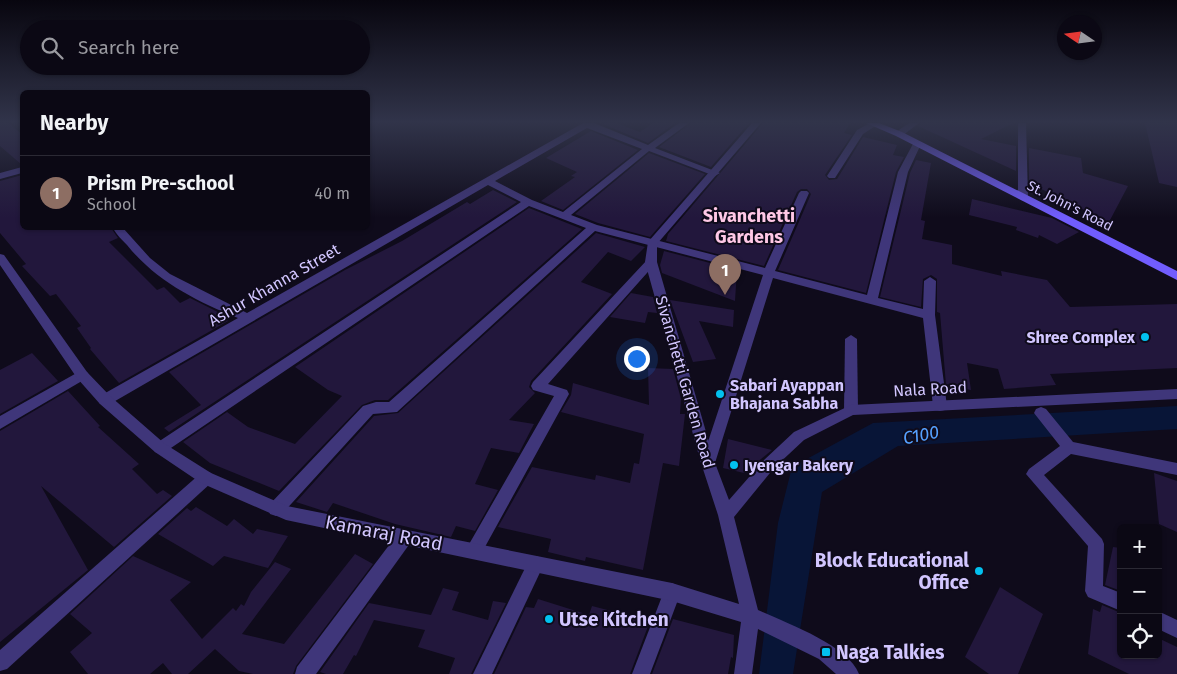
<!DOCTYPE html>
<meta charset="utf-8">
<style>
body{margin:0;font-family:"Fira Sans",sans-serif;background:#191622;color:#f1f3f6}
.controls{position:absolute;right:15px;bottom:15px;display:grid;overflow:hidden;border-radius:8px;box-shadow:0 1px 4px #0004}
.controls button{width:45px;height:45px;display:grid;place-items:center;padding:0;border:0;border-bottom:1px solid #2b2934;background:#0b0814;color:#f1f3f6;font:25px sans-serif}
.compass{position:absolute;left:1057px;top:15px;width:45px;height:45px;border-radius:50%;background:#0b0814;box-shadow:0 1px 4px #0004;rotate:283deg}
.you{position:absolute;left:636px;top:358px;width:18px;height:18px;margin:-12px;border:4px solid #fff;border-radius:50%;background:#1a73e8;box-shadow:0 0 0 8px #1a73e833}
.badge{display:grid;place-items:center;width:32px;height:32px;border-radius:50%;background:#7c3aed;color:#fff;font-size:16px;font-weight:700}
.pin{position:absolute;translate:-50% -41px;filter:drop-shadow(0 1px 2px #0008)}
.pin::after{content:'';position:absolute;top:26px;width:18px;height:15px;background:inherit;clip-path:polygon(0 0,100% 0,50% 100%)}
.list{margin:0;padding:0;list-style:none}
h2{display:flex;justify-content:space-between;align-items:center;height:65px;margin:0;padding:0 20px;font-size:21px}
h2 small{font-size:16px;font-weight:400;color:#9a9aa0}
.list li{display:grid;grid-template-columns:32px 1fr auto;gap:15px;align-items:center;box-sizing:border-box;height:75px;padding:0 20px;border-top:1px solid #2b2934}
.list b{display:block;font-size:19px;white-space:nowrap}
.list p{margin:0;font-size:16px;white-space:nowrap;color:#9a9aa0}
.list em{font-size:16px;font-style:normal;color:#9a9aa0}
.icon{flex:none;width:28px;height:28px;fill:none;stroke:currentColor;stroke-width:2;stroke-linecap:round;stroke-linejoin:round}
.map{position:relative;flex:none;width:1177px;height:674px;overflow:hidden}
.search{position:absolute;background:#0b0814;box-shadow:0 1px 4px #0004;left:20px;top:20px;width:350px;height:55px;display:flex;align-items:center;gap:12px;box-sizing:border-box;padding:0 18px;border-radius:28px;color:#9a9aa0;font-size:19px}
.panel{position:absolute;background:#0b0814;box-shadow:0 1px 4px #0004;left:20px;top:90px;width:350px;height:140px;border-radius:8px}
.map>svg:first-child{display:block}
</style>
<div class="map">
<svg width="1177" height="674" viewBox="0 0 1177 674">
<rect width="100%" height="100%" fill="#0f0b1b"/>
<polygon fill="#081537" points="1177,406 1177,429 898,446 822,492 793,674 759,674 778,523 792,467 873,423"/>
<g fill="#22173c">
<polygon points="0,123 8,123 22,134 22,165 0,146"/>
<polygon points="604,123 616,123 640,132 653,123 675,123 648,143 603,124"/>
<polygon points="691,123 749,123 711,167 659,147"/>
<polygon points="763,123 850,123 844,133 852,135 825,175 829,180 837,179 863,137 897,145 893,155 904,157 896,172 866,293 778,270 811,194 807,189 801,189 797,192 764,266 666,241 668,234"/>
<polygon points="921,123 1013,123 981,139 1016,146 1016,171 918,126"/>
<polygon points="1145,123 1177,123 1177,187 1159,183"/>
<polygon points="591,131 638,150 563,210 541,201 575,177 571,176 577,172 546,158"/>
<polygon points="1029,148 1081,158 1083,173 1128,186 1109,222 1029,183"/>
<polygon points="649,153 705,174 650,237 598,223 575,214"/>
<polygon points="916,160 931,163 921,220 925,221 922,239 952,245 952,264 1002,276 1001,271 1047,280 1070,307 1177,304 1177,368 1050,374 1056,385 1004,389 998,369 967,363 971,390 946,385 940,313 937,312 937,279 931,275 923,279 921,307 880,297 910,173"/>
<polygon points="22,175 22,228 111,228 118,238 109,242 157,290 164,287 180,303 190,298 216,311 228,321 119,383 90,349 91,348 77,328 81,326 56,294 50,296 22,266 26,264 0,233 0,181"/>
<polygon points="493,190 517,202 169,432 164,428 201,405 169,372 345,270 402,241 467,202 470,204"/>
<polygon points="972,199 1052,218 1079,232 1057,244 1039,235 1038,238 1016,230 1017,227 969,215"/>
<polygon points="529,208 582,229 388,400 375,400 362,405 279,491 210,463 183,442 227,412 248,427 295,444 342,396 328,390 295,367"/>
<polygon points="596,233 645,247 631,261 608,252 581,282 612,294 531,381 529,387 535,393 509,420 534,424 519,453 491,448 475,484 498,490 475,531 456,526 451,537 395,524 333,503 327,512 296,502 374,416 398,413"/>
<polygon points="664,251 737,270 735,301 662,273 660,265"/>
<polygon points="631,293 653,297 657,313 648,312 645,323 610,317"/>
<polygon points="670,300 734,310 733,327 699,321 716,359 693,362"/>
<polygon points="32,353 58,381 0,414 0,370"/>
<polygon points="648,368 673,369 681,399 680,414 685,414 679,466 663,463 643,570 586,557 585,561 548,552 551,539 498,527 532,467 595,480 596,475 630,483 634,463 639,464 644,434 561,412 571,395 573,383 649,405"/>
<polygon points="68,391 100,426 98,427 139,464 132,469 157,494 163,490 172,496 114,547 41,486 88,570 0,642 0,431"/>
<polygon points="728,439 772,450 744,473 723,468"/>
<polygon points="1154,473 1177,481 1177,532 1159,524"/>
<polygon points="196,507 227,526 234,519 253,534 257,529 288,536 268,568 224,556 213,566 158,534 187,508 191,511"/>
<polygon points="1113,547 1121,548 1121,591 1105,585"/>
<polygon points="355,554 373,564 296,666 293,674 253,674 239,671 215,649 188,674 172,674 163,663 150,674 88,674 70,652 92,633 70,614 133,556 191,582 170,600 202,639 233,608 236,611 241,604 244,606 251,592 275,562 291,569 242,634 284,644"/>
<polygon points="1000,587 1043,614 1018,674 989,674 965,657"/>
<polygon points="443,588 459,592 452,610 488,620 493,601 506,603 471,674 449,674 455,658 418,647 425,630 374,620 356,656 354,655 343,674 326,674 320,672 369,603 431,615"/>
<polygon points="538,599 589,615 592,606 650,621 630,674 494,674 526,607 534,608"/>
<polygon points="1102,605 1121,613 1121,655 1158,655 1158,638 1177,647 1177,674 1129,674 1088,654 1093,609 1100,612"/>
<polygon points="673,619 734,635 733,658 731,657 728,674 652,674"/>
</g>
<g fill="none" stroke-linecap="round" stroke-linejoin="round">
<g fill="#3f367a" fill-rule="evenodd">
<path d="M 583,123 L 594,123 L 648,145 L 679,123 L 689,123 L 655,148 L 720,173 L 715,176 L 712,175 L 649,151 L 571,215 L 597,225 L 765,268 L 799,193 L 801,191 L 807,191 L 809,193 L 775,271 L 867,295 L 898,172 L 914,142 L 920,142 L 921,144 L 908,172 L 878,298 L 923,309 L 924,281 L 930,277 L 936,281 L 935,315 L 947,406 L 945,410 L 940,411 L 935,410 L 933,406 L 923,318 L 773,278 L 715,463 L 713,467 L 708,469 L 703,467 L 701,463 L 763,275 L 595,231 L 397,412 L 373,414 L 282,514 L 276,516 L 270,514 L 268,509 L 270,504 L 363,406 L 376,402 L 389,402 L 586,228 L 529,206 L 165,452 L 160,454 L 155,452 L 153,448 L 155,444 L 521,202 L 488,185 L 110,404 L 100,404 L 98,400 L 100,396 L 238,318 C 196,301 156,281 127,245 C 122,240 116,234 113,228 L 123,228 L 150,258 L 170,274 L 247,313 ZM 587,128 L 642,149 L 563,212 L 532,200 L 495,181 Z"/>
<polygon points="870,123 877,125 863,134 835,178 829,178 827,176 857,130"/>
<polygon points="909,123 919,123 902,136 896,136 896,132"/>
<polygon points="1018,123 1026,123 1028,198 1023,201 1018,198"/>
<polygon points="22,167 22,173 0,179 0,173"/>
<polygon points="651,259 655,260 657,262 655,264 548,384 567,390 569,394 480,556 474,559 468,556 466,551 468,546 554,396 533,390 531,386 533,382 647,260"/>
<polygon points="851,335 857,339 858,410 856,414 851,415 846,414 844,410 845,339"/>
<polygon points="82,370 87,372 89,375 87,378 0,429 0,416"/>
<polygon points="1041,407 1046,409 1073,442 1177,463 1177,475 1071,454 1044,475 1102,539 1104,544 1103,586 1121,593 1121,611 1088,597 1085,591 1088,546 1026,474 1029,469 1060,446 1034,413 1036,409"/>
<polygon points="206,471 211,473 214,478 211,483 7,669 0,671 0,650 201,473"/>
<polygon points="405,529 411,532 413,537 411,542 316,674 295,674 297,667 399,532"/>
<polygon points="536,556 542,558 544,564 492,674 473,674 530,558"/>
<polygon points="672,583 678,586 681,592 650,674 632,674 666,586"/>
<polygon points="1158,611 1177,620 1177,638 1158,629"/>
</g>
<path fill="#3f367a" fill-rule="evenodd" d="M 752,123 L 761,123 L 657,244 L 657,262 L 715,463 L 729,500 L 764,460 L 794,432 L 851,405 L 1177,389 L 1177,399 L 853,415 L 804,440 L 774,468 L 734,517 L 758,610 C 786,623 848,645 859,674 L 836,674 L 819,659 L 758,629 L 752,674 L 734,674 L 741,622 L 672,601 L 286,520 L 201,483 L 155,452 L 100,404 L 77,378 L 0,265 L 0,254 L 4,255 L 87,372 L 110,396 L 165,444 L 211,473 L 287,506 L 672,583 L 739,604 L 718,515 L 701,463 L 645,262 L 648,242 Z"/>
<polygon fill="#715dfe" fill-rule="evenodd" points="866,123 879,123 902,132 1177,271 1177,280 896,136"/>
</g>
<linearGradient id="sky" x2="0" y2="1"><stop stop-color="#08060f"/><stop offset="0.56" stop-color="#31344a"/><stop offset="1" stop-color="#31344a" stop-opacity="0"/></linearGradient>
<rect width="1177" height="218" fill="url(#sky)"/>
<g fill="#02c1ef" stroke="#0f0b1b" stroke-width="2">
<circle cx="1145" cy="337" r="5"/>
<circle cx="720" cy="394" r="5"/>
<circle cx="734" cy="465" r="5"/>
<circle cx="979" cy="571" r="5"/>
<circle cx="549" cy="619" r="5"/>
<rect x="821" y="647" width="10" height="10" rx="2.5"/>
</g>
<g text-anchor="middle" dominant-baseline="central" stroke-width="4" stroke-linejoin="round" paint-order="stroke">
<g font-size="14" fill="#d2c6ff" stroke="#0f0b1b">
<text transform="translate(1070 206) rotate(27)">St. John's Road</text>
</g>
<g font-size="16" fill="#d2c6ff" stroke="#0f0b1b">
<text transform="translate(274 285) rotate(-30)">Ashur Khanna Street</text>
<text transform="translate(685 382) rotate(74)">Sivanchetti Garden Road</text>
<text transform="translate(930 389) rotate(-3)">Nala Road</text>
</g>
<g font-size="16" font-weight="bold" fill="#d2c6ff" stroke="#0f0b1b" text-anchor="start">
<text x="1135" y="337" text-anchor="end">Shree Complex</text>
<text x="730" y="385">Sabari Ayappan<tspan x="730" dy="18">Bhajana Sabha</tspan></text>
<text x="744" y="465">Iyengar Bakery</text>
</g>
<g font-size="18" font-weight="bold" fill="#ffc8e6" stroke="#0f0b1b">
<text x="749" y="216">Sivanchetti<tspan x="749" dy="21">Gardens</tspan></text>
</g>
<g font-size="18" font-style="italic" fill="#55a0fe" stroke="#0f0b1b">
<text transform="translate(921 435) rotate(-11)">C100</text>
</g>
<g font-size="19" fill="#d2c6ff" stroke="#0f0b1b">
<text transform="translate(384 533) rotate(11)">Kamaraj Road</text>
</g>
<g font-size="19" font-weight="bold" fill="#d2c6ff" stroke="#0f0b1b" text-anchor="start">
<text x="969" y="560" text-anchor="end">Block Educational<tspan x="969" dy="22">Office</tspan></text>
<text x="559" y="619">Utse Kitchen</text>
<text x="836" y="652">Naga Talkies</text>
</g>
</g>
</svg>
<div class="controls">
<button>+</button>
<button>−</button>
<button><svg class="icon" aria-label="locate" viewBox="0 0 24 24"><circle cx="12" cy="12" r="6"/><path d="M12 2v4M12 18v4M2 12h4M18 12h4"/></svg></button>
</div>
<svg class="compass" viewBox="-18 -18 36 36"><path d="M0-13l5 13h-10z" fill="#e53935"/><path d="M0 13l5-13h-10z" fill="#9a9aa0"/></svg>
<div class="you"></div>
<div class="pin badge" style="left:725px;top:295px;background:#8d6e63">1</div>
<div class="search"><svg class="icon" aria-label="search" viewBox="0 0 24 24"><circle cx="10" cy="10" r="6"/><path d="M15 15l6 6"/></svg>Search here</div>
<section class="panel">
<h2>Nearby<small></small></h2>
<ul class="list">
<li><span class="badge" style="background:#8d6e63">1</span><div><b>Prism Pre-school</b><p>School</p></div><em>40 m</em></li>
</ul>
</section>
</div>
